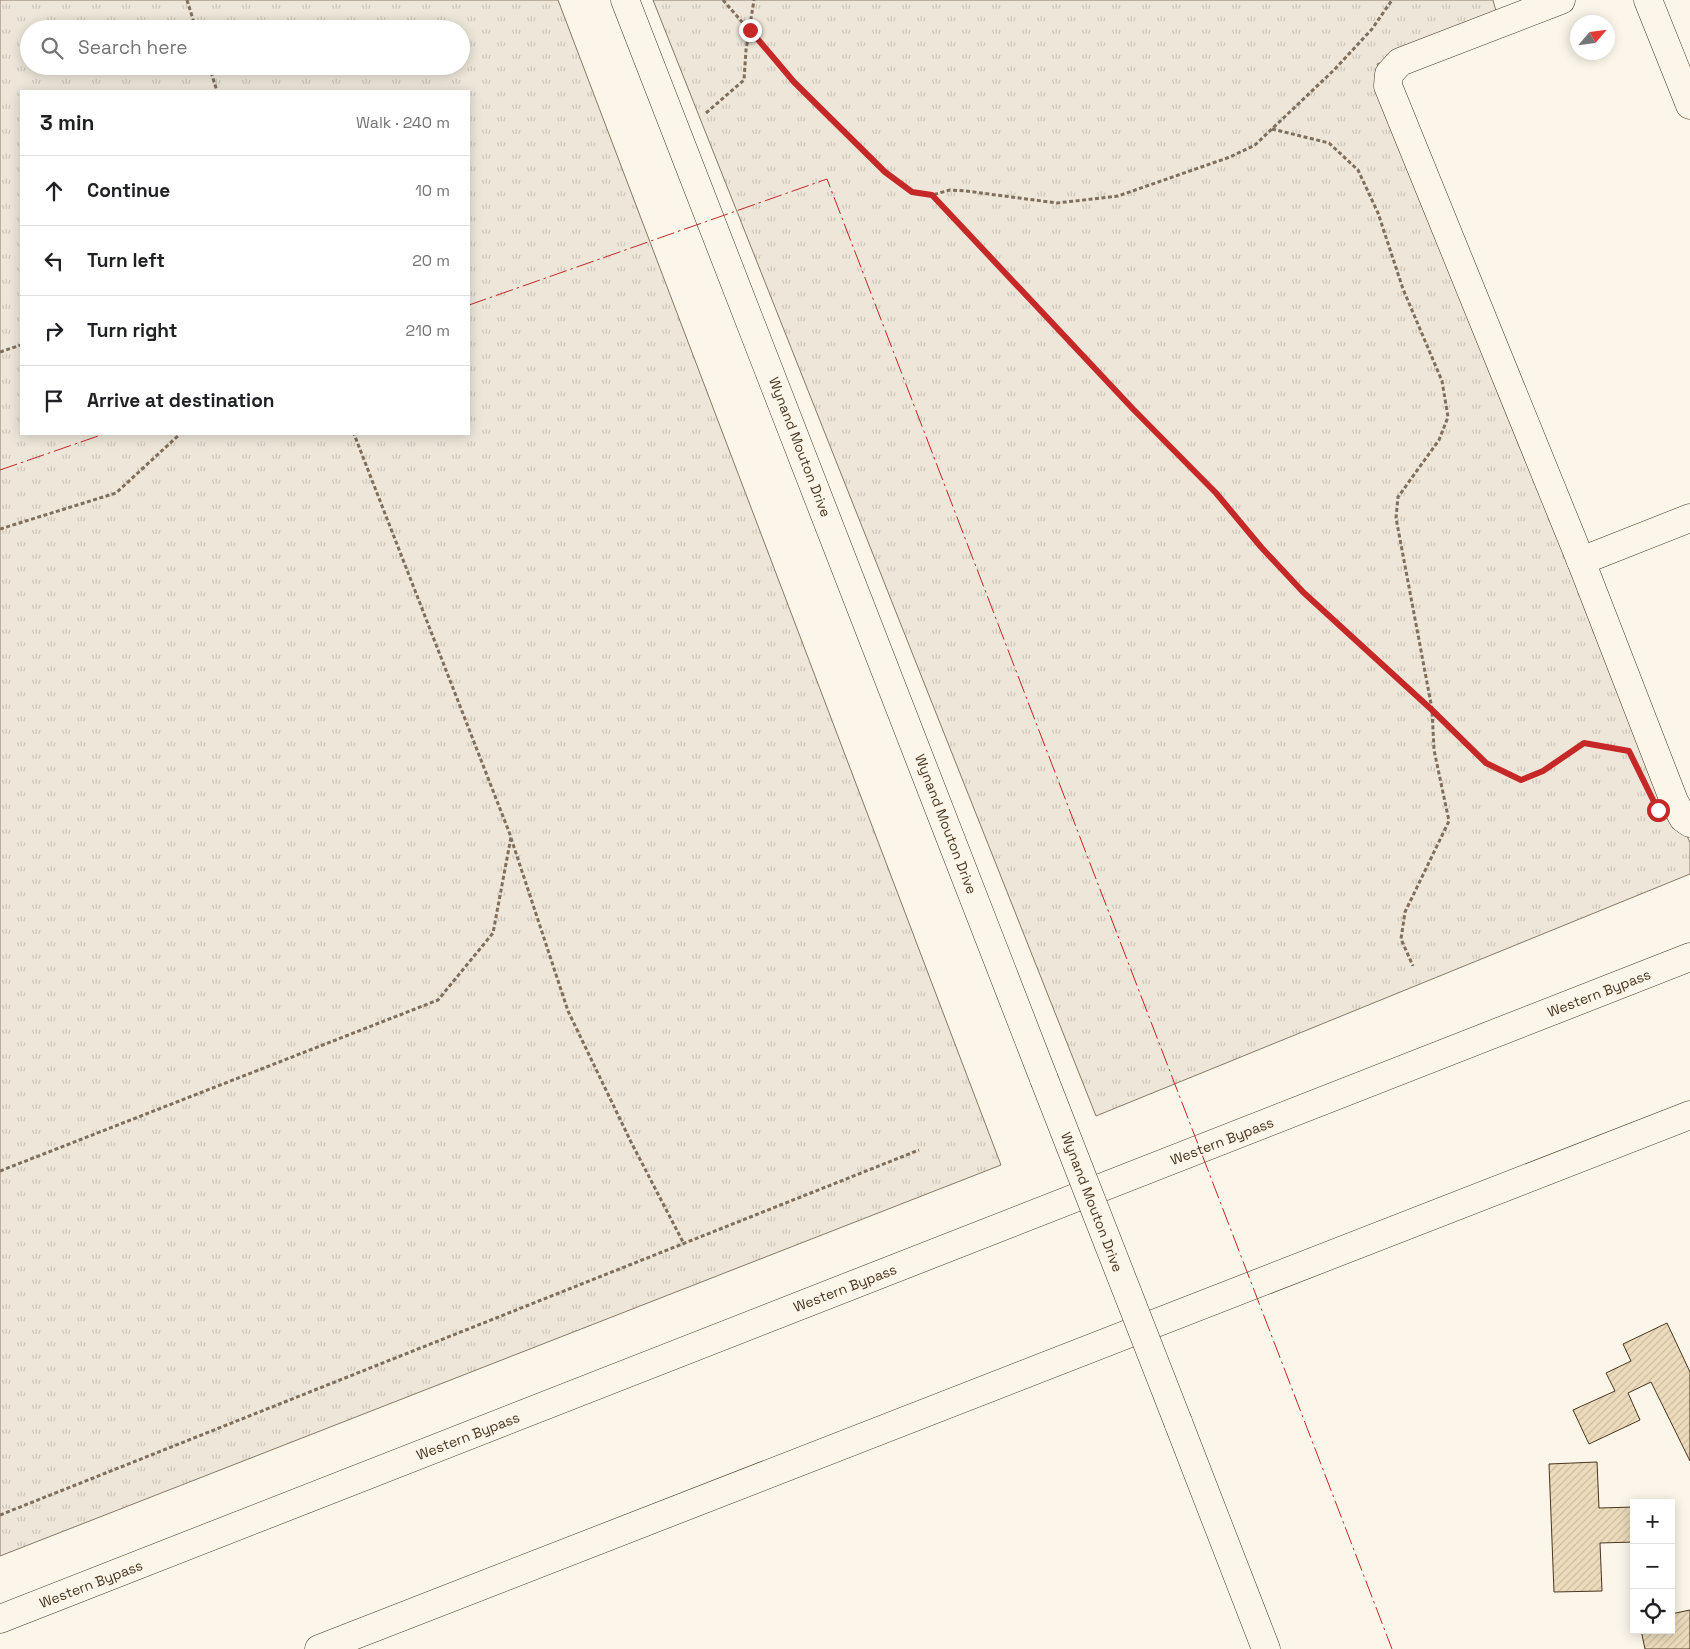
<!DOCTYPE html>
<meta charset="utf-8">
<style>
body{margin:0;font-family:"Space Grotesk",sans-serif;background:#f6f6f6;color:#202124}
.controls{position:absolute;right:15px;bottom:15px;display:grid;overflow:hidden;border-radius:0px;box-shadow:0 2px 12px #0003}
.controls button{width:45px;height:45px;display:grid;place-items:center;padding:0;border:0;border-bottom:1px solid #e0e0e0;background:#fff;color:#202124;font:25px sans-serif}
.compass{position:absolute;left:1570px;top:15px;width:45px;height:45px;border-radius:50%;background:#fff;box-shadow:0 2px 12px #0003;rotate:62deg}
.stop{position:absolute;width:15px;height:15px;margin:-11px;border:4px solid #c62828;border-radius:50%;background:#fff}
.stop.end{background:#c62828;border-color:#fff;box-shadow:0 1px 5px #0008}
.list{margin:0;padding:0;list-style:none}
h2{display:flex;justify-content:space-between;align-items:center;height:65px;margin:0;padding:0 20px;font-size:21px}
h2 small{font-size:16px;font-weight:400;color:#757577}
.list li{display:grid;grid-template-columns:32px 1fr auto;gap:15px;align-items:center;box-sizing:border-box;height:70px;padding:0 20px;border-top:1px solid #e0e0e0}
.list b{display:block;font-size:19px;white-space:nowrap}
.list em{font-size:16px;font-style:normal;color:#757577}
.icon{flex:none;width:28px;height:28px;fill:none;stroke:currentColor;stroke-width:2;stroke-linecap:round;stroke-linejoin:round}
.map{position:relative;flex:none;width:1690px;height:1649px;overflow:hidden}
.search{position:absolute;background:#fff;box-shadow:0 2px 12px #0003;left:20px;top:20px;width:450px;height:55px;display:flex;align-items:center;gap:12px;box-sizing:border-box;padding:0 18px;border-radius:28px;color:#757577;font-size:19px}
.panel{position:absolute;background:#fff;box-shadow:0 2px 12px #0003;left:20px;top:90px;width:450px;height:345px;border-radius:0px}
.map>svg:first-child{display:block}
</style>
<div class="map">
<svg width="1690" height="1649" viewBox="0 0 1690 1649">
<defs>
<pattern id="grass-tufts" width="24" height="20" patternUnits="userSpaceOnUse" patternTransform="scale(1.25)"><rect width="24" height="20" fill="#ede6d9"/><path d="M3 7l-1-3M5 7V3M7 7l1-3M15 17l-1-3M17 17v-4M19 17l1-3" fill="none" stroke="#cdc6ba"/></pattern>
<pattern id="building-hatch" width="6" height="6" patternUnits="userSpaceOnUse" patternTransform="scale(1.25)"><rect width="6" height="6" fill="#ecdcbc"/><path d="M-1 1l2-2M0 6l6-6M5 7l2-2" fill="none" stroke="#ccbda1"/></pattern>
</defs>
<rect width="100%" height="100%" fill="#fbf6e9"/>
<g fill="url(#grass-tufts)" stroke="#887966" fill-rule="evenodd">
<path d="M 0,0 L 558,0 L 1001,1165 L 0,1556 ZM 29,29 L 461,29 L 461,66 L 29,66 ZM 21,91 L 469,91 L 469,434 L 21,434 Z"/>
<polygon points="653,0 1493,0 1497,15 1377,64 1690,843 1690,874 1096,1116"/>
</g>
<g fill="url(#building-hatch)" stroke="#4a3520">
<polygon points="1667,1323 1690,1372 1690,1461 1651,1382 1628,1393 1640,1420 1589,1444 1573,1410 1615,1391 1606,1373 1631,1361 1623,1344"/>
<polygon points="1597,1462 1599,1508 1634,1507 1634,1542 1600,1543 1602,1591 1554,1592 1549,1464"/>
<polygon points="1690,1610 1690,1649 1645,1649 1641,1630 1671,1630 1671,1614"/>
</g>
<g fill="none" stroke-linecap="round" stroke-linejoin="round">
<defs>
<g id="street">
<polyline points="1561,0 1400,62 1389,74 1388,86 1581,561 1674,801 1683,818 1690,823"/>
<polyline points="1648,0 1690,105"/>
<polyline points="1581,561 1690,518"/>
</g>
<g id="secondary">
<polyline points="625,0 1044,1079"/>
<polyline points="1178,1422 1266,1649"/>
</g>
<g id="highway">
<polyline points="0,1619 1690,957"/>
<polyline points="319,1649 1690,1115"/>
</g>
</defs>
<use href="#street" stroke="#4a3520" stroke-width="29"/>
<use href="#secondary" stroke="#4a3520" stroke-width="29"/>
<use href="#highway" stroke="#4a3520" stroke-width="29"/>
<g stroke="#7f6f5c" stroke-width="3" stroke-dasharray="4 2.5" stroke-linecap="butt">
<polyline points="187,0 196,29"/>
<polyline points="723,0 794,82 885,172 912,192 932,195 950,190 966,191 1057,203 1118,196 1230,157 1255,145 1334,70 1372,29 1392,0"/>
<polyline points="209,66 217,91"/>
<polyline points="706,113 744,80 746,50 754,0"/>
<polyline points="1272,129 1329,143 1358,170 1378,213 1403,289 1442,381 1448,417 1439,440 1398,497 1396,518 1432,709 1434,750 1449,821 1405,912 1401,939 1413,966"/>
<polyline points="932,195 1133,409 1216,493 1261,547 1303,592 1432,709 1486,763 1521,780 1543,771 1584,743 1621,749"/>
<polyline points="0,352 21,345"/>
<polyline points="0,529 116,493 180,434"/>
<polyline points="511,838 568,1011 631,1142 684,1244"/>
<polyline points="0,1171 438,1000 493,933 511,837 354,434"/>
<polyline points="0,1515 919,1150"/>
</g>
<use href="#street" stroke="#fbf6e9" stroke-width="28"/>
<use href="#secondary" stroke="#fbf6e9" stroke-width="28"/>
<use href="#highway" stroke="#fbf6e9" stroke-width="28"/>
<defs>
<polyline id="secondary-bridge" points="1044,1079 1178,1422"/>
</defs>
<use href="#secondary-bridge" stroke="#4a3520" stroke-width="29" stroke-linecap="butt"/>
<use href="#secondary-bridge" stroke="#fbf6e9" stroke-width="28"/>
<g stroke="#c62828" stroke-width="1" stroke-dasharray="18 4 2.5 4" stroke-linecap="butt">
<polyline points="469,305 827,179 1392,1649"/>
<polyline points="0,470 104,434"/>
</g>
</g>
<g fill="none" stroke-linecap="round" stroke-linejoin="round">
<polyline stroke="#c62828" stroke-width="6" points="750,30 794,82 885,172 912,192 932,195 1133,409 1216,493 1261,547 1303,592 1432,710 1486,763 1521,780 1543,771 1584,743 1629,751 1658,810"/>
</g>
<g text-anchor="middle" dominant-baseline="central" stroke-width="4" stroke-linejoin="round" paint-order="stroke">
<g font-size="14" fill="#4a3520" stroke="#fbf6e9">
<text transform="translate(800 447) rotate(69)">Wynand Mouton Drive</text>
<text transform="translate(946 824) rotate(69)">Wynand Mouton Drive</text>
<text transform="translate(1599 993) rotate(-21)">Western Bypass</text>
<text transform="translate(1222 1141) rotate(-21)">Western Bypass</text>
<text transform="translate(1092 1202) rotate(69)">Wynand Mouton Drive</text>
<text transform="translate(845 1288) rotate(-21)">Western Bypass</text>
<text transform="translate(468 1436) rotate(-21)">Western Bypass</text>
<text transform="translate(91 1584) rotate(-21)">Western Bypass</text>
</g>
</g>
</svg>
<div class="controls">
<button>+</button>
<button>−</button>
<button><svg class="icon" aria-label="locate" viewBox="0 0 24 24"><circle cx="12" cy="12" r="6"/><path d="M12 2v4M12 18v4M2 12h4M18 12h4"/></svg></button>
</div>
<svg class="compass" viewBox="-18 -18 36 36"><path d="M0-13l5 13h-10z" fill="#e53935"/><path d="M0 13l5-13h-10z" fill="#757577"/></svg>
<div class="stop" style="left:1658px;top:810px"></div>
<div class="stop end" style="left:750px;top:30px"></div>
<div class="search"><svg class="icon" aria-label="search" viewBox="0 0 24 24"><circle cx="10" cy="10" r="6"/><path d="M15 15l6 6"/></svg>Search here</div>
<section class="panel">
<h2>3 min<small>Walk · 240 m</small></h2>
<ul class="list">
<li><svg class="icon" aria-label="ahead" viewBox="0 0 24 24"><path d="M12 20V5M6 11l6-6 6 6"/></svg><div><b>Continue</b></div><em>10 m</em></li>
<li><svg class="icon" aria-label="left" viewBox="0 0 24 24"><path d="M17 20v-9H6M10 6l-5 5 5 5"/></svg><div><b>Turn left</b></div><em>20 m</em></li>
<li><svg class="icon" aria-label="right" viewBox="0 0 24 24"><path d="M7 20v-9h11M14 6l5 5-5 5"/></svg><div><b>Turn right</b></div><em>210 m</em></li>
<li><svg class="icon" aria-label="arrive" viewBox="0 0 24 24"><path d="M6 21V4h12l-3 4 3 4H6"/></svg><div><b>Arrive at destination</b></div></li>
</ul>
</section>
</div>
